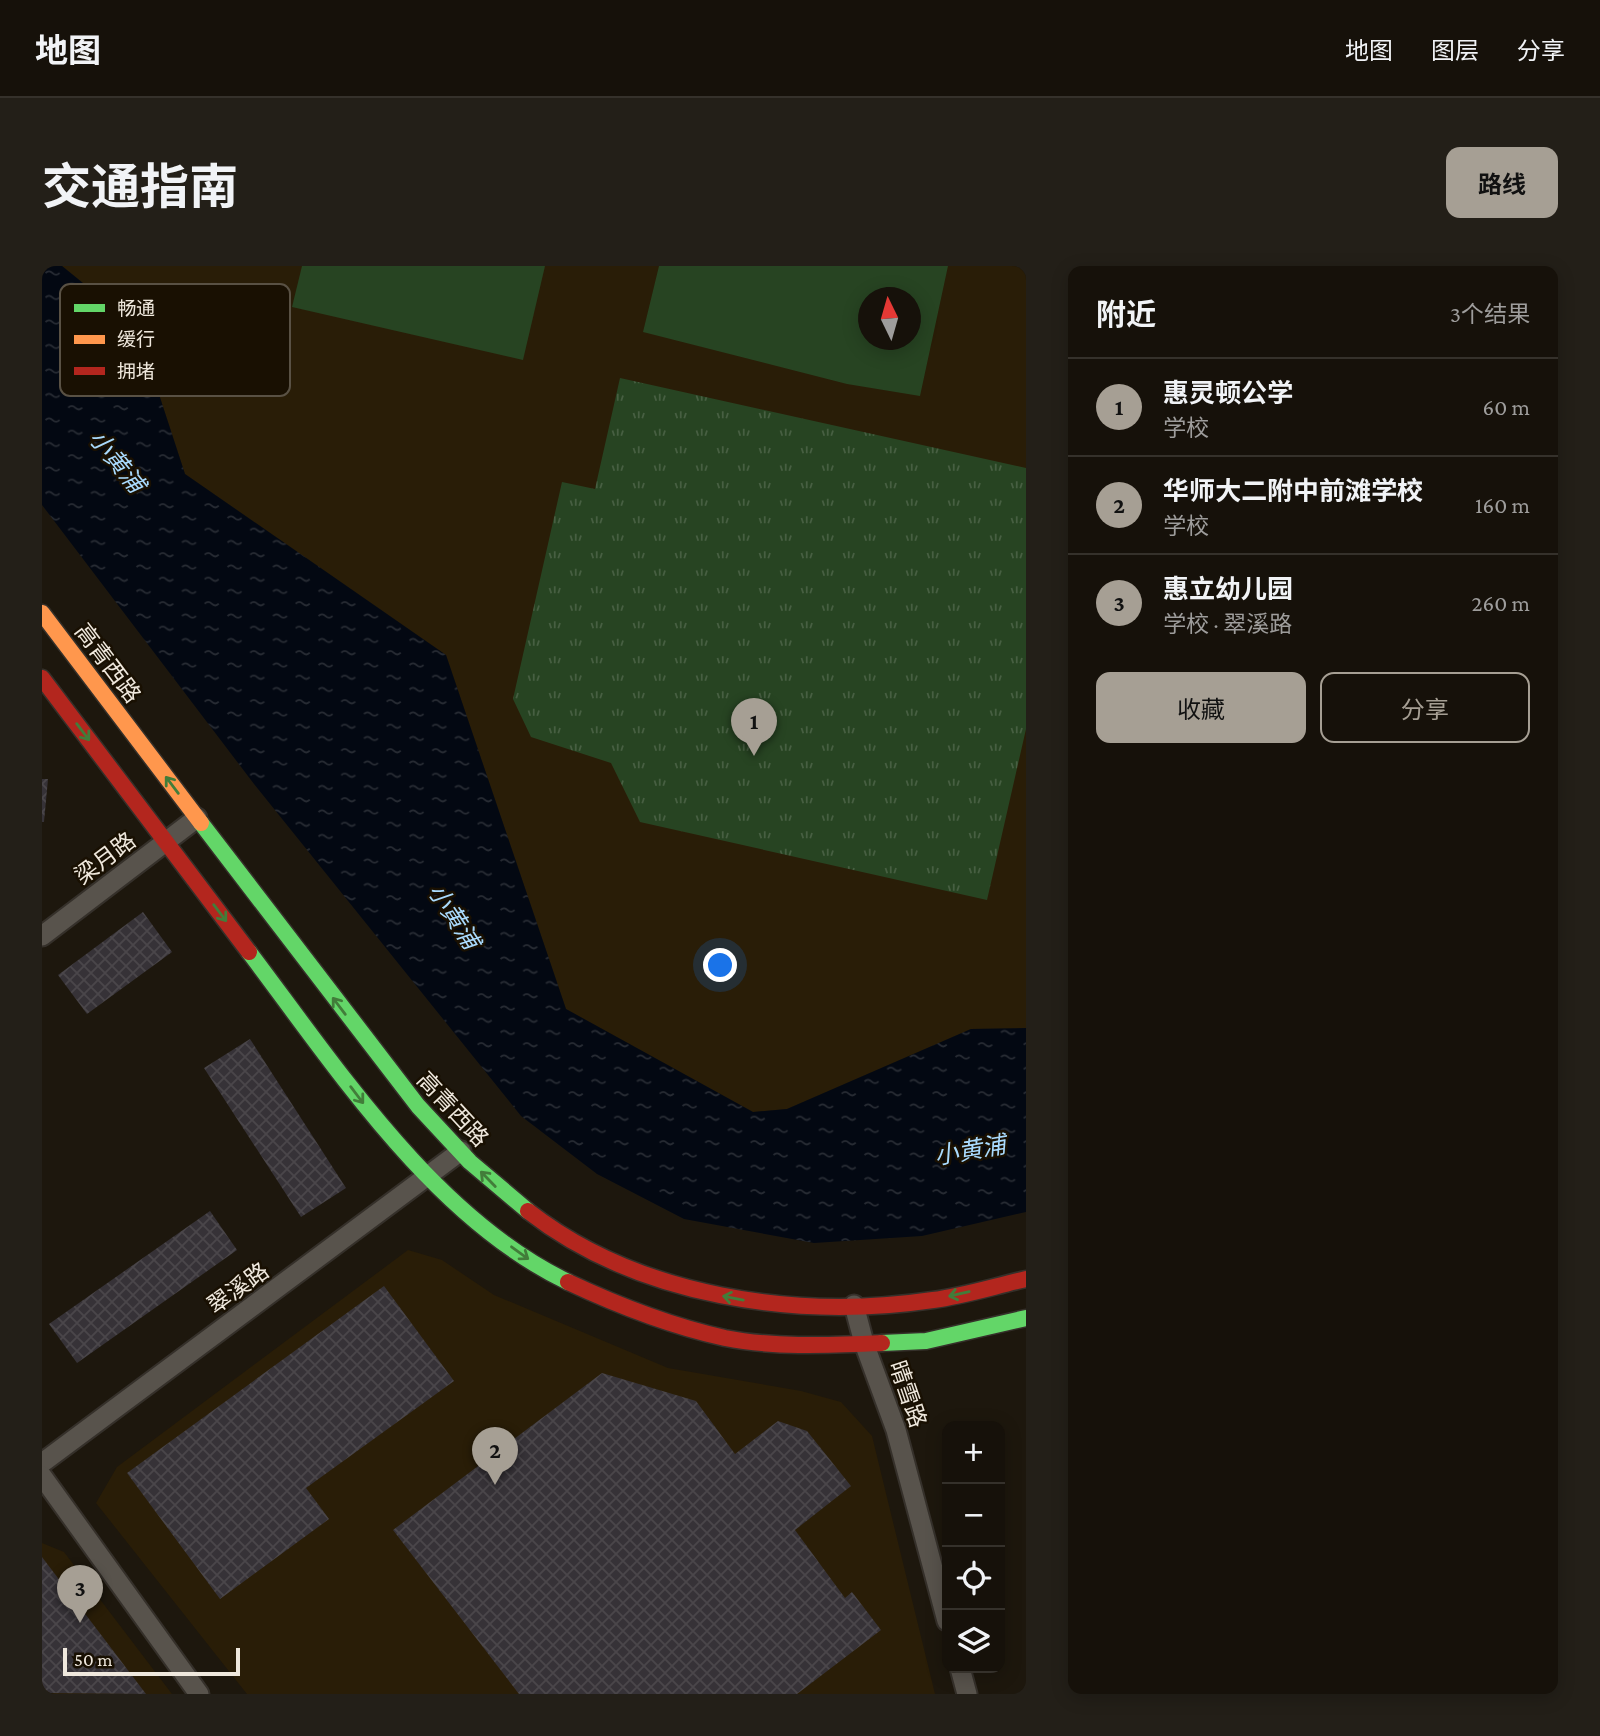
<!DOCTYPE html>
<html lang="zh">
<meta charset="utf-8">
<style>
body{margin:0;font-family:"Crimson Pro","Noto Sans SC",serif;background:#231f18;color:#f1f3f6}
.controls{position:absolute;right:21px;bottom:21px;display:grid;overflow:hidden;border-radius:14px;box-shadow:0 4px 18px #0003}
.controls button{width:63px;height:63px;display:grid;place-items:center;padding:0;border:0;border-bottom:2px solid #35312b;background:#16110a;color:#f1f3f6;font:35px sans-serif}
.compass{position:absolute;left:816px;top:21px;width:63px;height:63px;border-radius:50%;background:#16110a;box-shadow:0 4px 18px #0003;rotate:355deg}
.scale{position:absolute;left:21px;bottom:18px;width:177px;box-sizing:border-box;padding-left:7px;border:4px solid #efe8dd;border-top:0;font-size:19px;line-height:24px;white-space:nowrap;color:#efe8dd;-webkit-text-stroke:5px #191002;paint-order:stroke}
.you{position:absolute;left:679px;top:700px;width:24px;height:24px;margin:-18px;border:5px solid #fff;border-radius:50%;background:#1a73e8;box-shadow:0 0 0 10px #1a73e833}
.badge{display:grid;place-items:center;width:46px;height:46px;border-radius:50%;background:#a69f94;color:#111;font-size:23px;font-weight:700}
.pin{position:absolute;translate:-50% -58px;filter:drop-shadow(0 2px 4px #0008)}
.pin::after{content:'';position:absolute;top:37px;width:24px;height:21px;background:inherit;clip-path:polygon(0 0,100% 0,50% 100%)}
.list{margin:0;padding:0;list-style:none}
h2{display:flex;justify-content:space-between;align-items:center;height:91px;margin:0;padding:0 28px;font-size:30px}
h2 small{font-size:23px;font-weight:400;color:#9e9d9c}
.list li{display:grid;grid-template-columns:46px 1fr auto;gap:21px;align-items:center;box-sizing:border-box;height:98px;padding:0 28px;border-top:2px solid #35312b}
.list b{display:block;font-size:26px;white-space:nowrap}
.list p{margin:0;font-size:23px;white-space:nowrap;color:#9e9d9c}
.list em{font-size:23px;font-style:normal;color:#9e9d9c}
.actions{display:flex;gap:14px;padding:21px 28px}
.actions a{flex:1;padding:16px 0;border:2px solid #a69f94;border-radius:14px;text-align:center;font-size:24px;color:#a69f94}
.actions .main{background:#a69f94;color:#111}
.icon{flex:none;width:38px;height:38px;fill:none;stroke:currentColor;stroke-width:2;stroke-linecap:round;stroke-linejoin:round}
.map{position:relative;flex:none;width:984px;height:1428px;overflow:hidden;border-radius:14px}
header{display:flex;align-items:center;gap:42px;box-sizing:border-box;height:98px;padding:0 35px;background:#16110a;border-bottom:2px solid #35312b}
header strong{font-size:33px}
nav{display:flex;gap:38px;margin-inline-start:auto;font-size:24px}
.intro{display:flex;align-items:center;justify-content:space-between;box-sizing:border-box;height:168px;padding:0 42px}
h1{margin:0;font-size:49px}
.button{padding:18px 32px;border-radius:14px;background:#a69f94;color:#111;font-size:24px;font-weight:700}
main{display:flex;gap:42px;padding:0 42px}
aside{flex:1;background:#16110a;border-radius:14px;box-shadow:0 4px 18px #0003}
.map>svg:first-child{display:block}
</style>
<header>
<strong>地图</strong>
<nav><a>地图</a><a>图层</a><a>分享</a></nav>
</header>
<div class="intro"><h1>交通指南</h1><a class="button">路线</a></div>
<main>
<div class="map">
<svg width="984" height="1428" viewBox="0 0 984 1428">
<defs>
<pattern id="grass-tufts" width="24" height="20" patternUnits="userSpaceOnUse" patternTransform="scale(1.75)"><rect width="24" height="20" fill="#274422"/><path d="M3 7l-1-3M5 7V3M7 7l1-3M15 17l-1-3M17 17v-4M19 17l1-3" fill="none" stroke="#475f42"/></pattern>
<pattern id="water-ripples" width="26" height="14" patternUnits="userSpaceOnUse" patternTransform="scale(1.75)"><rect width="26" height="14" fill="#030812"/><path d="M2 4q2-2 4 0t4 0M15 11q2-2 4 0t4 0" fill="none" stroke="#282c34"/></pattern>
<pattern id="building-cross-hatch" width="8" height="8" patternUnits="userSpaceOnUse" patternTransform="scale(1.75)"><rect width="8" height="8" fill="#363237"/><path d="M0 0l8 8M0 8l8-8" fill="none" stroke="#4a464a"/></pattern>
</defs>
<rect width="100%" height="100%" fill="#1d170d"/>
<g fill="#291d07" fill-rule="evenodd">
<path d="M 20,0 L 984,0 L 984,762 L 929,763 L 745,843 L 711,846 L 524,743 L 404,389 L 143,208 L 95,61 ZM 827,32 L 869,32 L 869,74 L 827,74 Z"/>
<polygon points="366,984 400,994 452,1029 626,1102 759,1125 799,1136 830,1170 893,1428 205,1428 54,1237 75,1201"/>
<polygon points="0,1277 22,1286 130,1428 0,1428"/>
</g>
<polygon fill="url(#grass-tufts)" points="578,112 984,202 984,463 945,634 598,556 569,497 489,471 471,433 520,216 553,223"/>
<g fill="#274422" fill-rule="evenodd">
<polygon points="260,0 503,0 481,94 250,41"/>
<path d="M 617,0 L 906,0 L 878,130 L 805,118 L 601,66 ZM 827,32 L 869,32 L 869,74 L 827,74 Z"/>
</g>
<polygon fill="url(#water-ripples)" points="0,0 20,0 95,61 143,208 404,389 524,743 711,846 745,843 929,763 984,762 984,946 880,970 772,977 642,953 555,908 479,850 212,518 0,239"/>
<g fill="url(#building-cross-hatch)">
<polygon points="0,513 6,513 2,556 0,556"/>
<polygon points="101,646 130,686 45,748 16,709"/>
<polygon points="208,773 304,922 259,951 162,802"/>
<polygon points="168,945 195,984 35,1097 7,1058"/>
<polygon points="342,1020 412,1115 264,1222 287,1253 178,1333 85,1207"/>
<polygon points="560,1107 654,1135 693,1188 736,1155 765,1165 809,1220 753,1264 803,1332 810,1326 839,1364 755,1428 477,1428 351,1264"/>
<polygon points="0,1291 104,1428 0,1427"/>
</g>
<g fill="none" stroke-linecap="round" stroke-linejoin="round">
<defs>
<g id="street">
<polyline points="0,670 155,552"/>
<polyline points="812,1039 822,1077 854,1164 905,1355"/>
<polyline points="0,1197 419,885"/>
<polyline points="0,1210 157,1428"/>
<polyline points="918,1402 925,1428"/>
</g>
<g id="fast">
<polyline points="159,557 376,840 428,896 486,945"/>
<path d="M 207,686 C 294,801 392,952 526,1016"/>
<polyline points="840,1077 884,1075 984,1052"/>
</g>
<polyline id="slow" points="0,347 159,557"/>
<g id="jam">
<polyline points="0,412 207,686"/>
<path d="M 486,945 C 596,1031 755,1054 891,1034 C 922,1030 953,1020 984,1013"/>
<path d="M 526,1016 C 577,1040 629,1060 683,1072 C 734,1082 789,1079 840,1077"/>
</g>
</defs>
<use href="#street" stroke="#35302a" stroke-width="23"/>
<use href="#fast" stroke="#35302a" stroke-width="19"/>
<use href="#slow" stroke="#35302a" stroke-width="19"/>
<use href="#jam" stroke="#35302a" stroke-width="19"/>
<use href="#street" stroke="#58534c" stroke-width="19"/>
<use href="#fast" stroke="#63d668" stroke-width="16"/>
<use href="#slow" stroke="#ff974d" stroke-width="16"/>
<use href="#jam" stroke="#b3261e" stroke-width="16"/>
</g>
<defs><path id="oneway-shaft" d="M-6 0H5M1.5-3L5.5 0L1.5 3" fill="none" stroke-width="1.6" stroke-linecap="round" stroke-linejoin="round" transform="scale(1.75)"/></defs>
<g stroke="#427d3a">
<use href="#oneway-shaft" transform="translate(41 466) rotate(53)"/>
<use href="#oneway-shaft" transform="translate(130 519) rotate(-127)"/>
<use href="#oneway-shaft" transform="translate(178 647) rotate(53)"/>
<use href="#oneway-shaft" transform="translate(297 740) rotate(-127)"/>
<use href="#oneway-shaft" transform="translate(315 829) rotate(53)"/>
<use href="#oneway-shaft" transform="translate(446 913) rotate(-134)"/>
<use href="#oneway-shaft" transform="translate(478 987) rotate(36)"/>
<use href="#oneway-shaft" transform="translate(917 1028) rotate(167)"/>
<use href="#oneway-shaft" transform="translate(691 1032) rotate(-169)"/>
</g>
<g text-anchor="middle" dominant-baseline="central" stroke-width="5" stroke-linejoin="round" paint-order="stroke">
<g font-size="23" fill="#efe8dd" stroke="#191002">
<text transform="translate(66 397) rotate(53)">高青西路</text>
<text transform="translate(63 592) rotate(-37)">梁月路</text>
<text transform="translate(411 843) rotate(47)">高青西路</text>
<text transform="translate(196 1022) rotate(-36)">翠溪路</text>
<text transform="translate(866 1128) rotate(71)">晴雪路</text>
</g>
<g font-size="24" font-style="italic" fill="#a9dafd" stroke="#191002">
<text transform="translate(75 195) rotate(51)">小黄浦</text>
<text transform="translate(412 650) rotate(57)">小黄浦</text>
<text transform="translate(928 884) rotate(-10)">小黄浦</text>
</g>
</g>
<rect x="18" y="18" width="230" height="112" rx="10" fill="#191002" stroke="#595144" stroke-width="2"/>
<rect x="32" y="38" width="31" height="8" fill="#63d668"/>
<rect x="32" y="69" width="31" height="9" fill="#ff974d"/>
<rect x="32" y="101" width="31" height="8" fill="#b3261e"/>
<g font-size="19" fill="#efe8dd">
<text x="75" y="49">畅通</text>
<text x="75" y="80">缓行</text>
<text x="75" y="112">拥堵</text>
</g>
</svg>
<div class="controls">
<button>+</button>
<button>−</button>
<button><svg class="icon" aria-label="locate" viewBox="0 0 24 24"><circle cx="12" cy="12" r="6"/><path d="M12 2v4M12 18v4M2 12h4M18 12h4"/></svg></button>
<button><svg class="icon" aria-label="layers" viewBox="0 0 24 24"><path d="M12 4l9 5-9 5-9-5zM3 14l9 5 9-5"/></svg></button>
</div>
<svg class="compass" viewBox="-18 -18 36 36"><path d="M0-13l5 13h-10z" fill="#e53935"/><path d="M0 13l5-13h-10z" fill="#9e9d9c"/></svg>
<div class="scale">50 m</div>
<div class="you"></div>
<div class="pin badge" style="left:712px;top:490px">1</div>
<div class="pin badge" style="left:453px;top:1219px">2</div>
<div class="pin badge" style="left:38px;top:1357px">3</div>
</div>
<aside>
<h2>附近<small>3个结果</small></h2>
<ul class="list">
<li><span class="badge">1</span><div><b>惠灵顿公学</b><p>学校</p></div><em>60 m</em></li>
<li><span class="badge">2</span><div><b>华师大二附中前滩学校</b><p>学校</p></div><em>160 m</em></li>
<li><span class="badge">3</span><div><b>惠立幼儿园</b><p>学校 · 翠溪路</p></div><em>260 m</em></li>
</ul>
<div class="actions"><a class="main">收藏</a><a>分享</a></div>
</aside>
</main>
